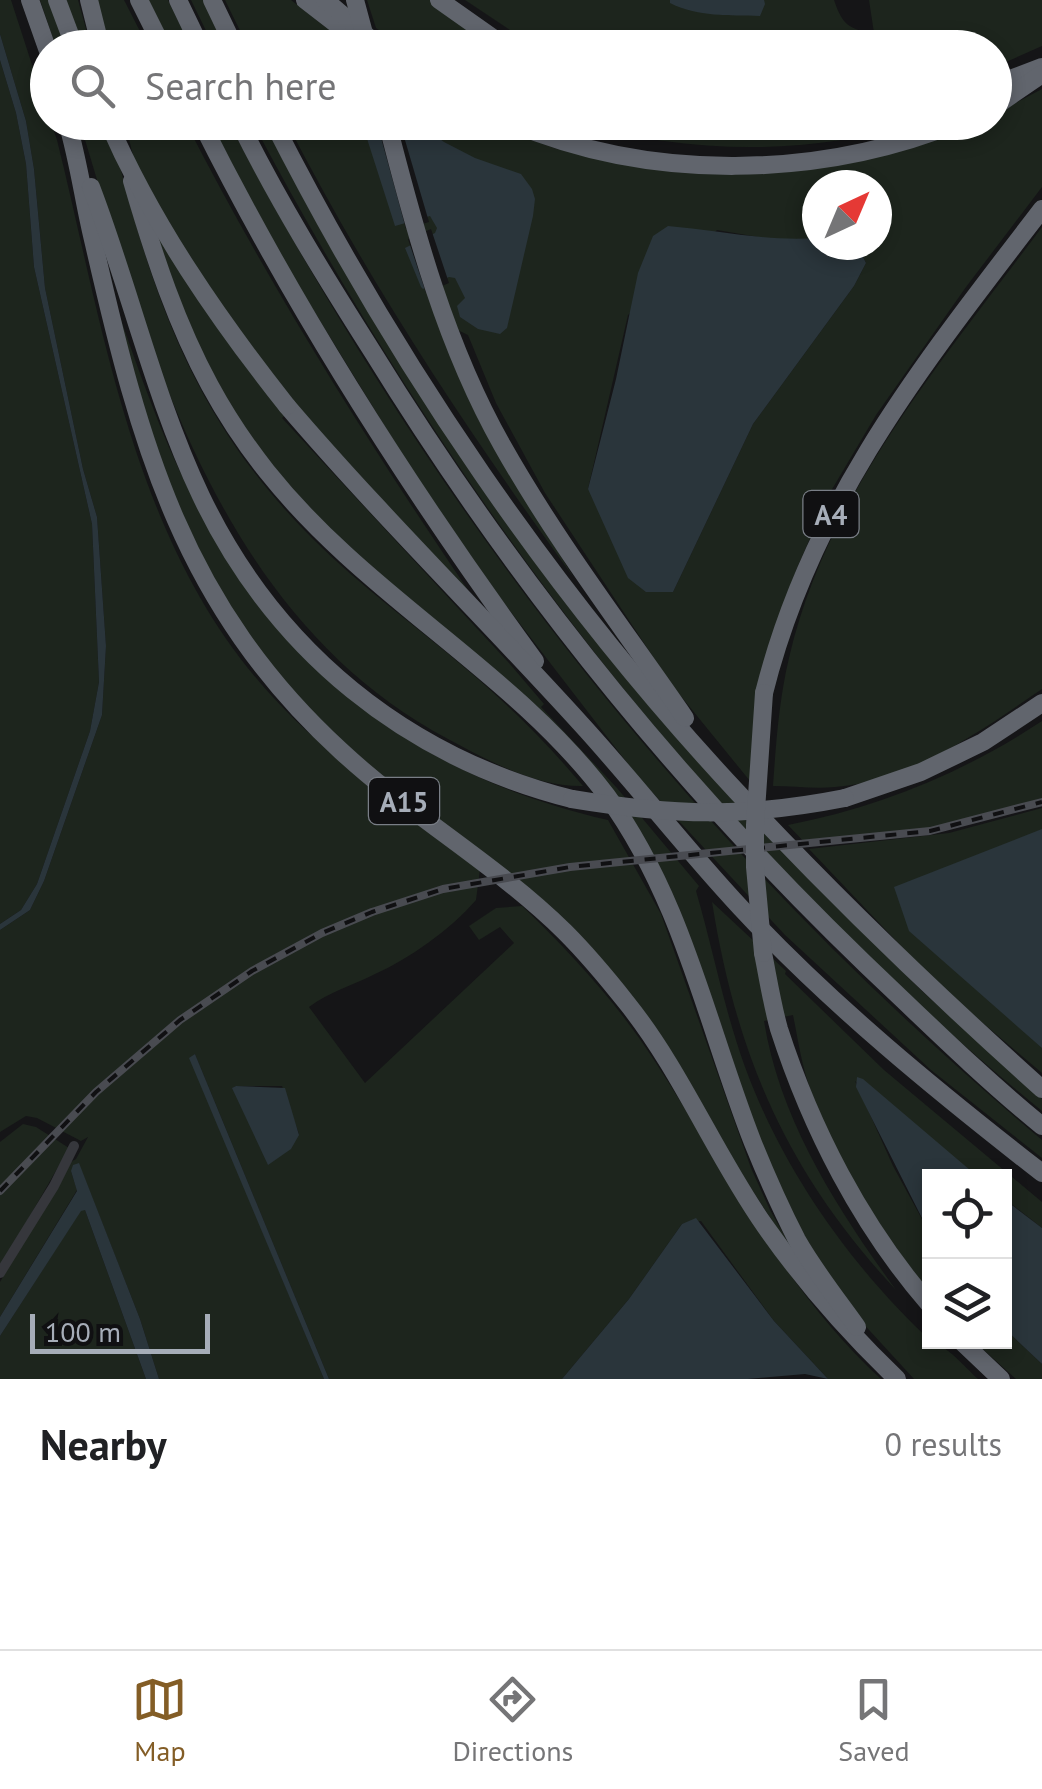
<!DOCTYPE html>
<style>
body{margin:0;font-family:"PT Sans",sans-serif;background:#f6f6f6;color:#202124}
.controls{position:absolute;right:30px;bottom:30px;display:grid;overflow:hidden;border-radius:0px;box-shadow:0 5px 15px #0003}
.controls button{width:90px;height:90px;display:grid;place-items:center;padding:0;border:0;border-bottom:2px solid #e0e0e0;background:#fff;color:#202124;font:50px sans-serif}
.compass{position:absolute;left:802px;top:170px;width:90px;height:90px;border-radius:50%;background:#fff;box-shadow:0 5px 15px #0003;rotate:44deg}
.scale{position:absolute;left:30px;bottom:25px;width:180px;box-sizing:border-box;padding-left:10px;border:5px solid #a6adb8;border-top:0;font-size:28px;line-height:35px;white-space:nowrap;color:#a6adb8;-webkit-text-stroke:8px #101012;paint-order:stroke}
.list{margin:0;padding:0;list-style:none}
h2{display:flex;justify-content:space-between;align-items:center;height:130px;margin:0;padding:0 40px;font-size:42px}
h2 small{font-size:32px;font-weight:400;color:#757577}
.icon{flex:none;width:55px;height:55px;fill:none;stroke:currentColor;stroke-width:2;stroke-linecap:round;stroke-linejoin:round}
.map{position:relative;flex:none;width:1042px;height:1379px;overflow:hidden}
.search{position:absolute;background:#fff;box-shadow:0 5px 15px #0003;left:30px;right:30px;top:30px;height:110px;display:flex;align-items:center;gap:25px;box-sizing:border-box;padding:0 35px;border-radius:55px;color:#757577;font-size:38px}
.sheet{height:270px;background:#fff}
nav{display:flex;justify-content:space-around;align-items:center;box-sizing:border-box;height:140px;border-top:2px solid #e0e0e0;background:#fff;font-size:28px;color:#757577}
nav a{display:grid;justify-items:center;gap:5px}
nav .on{color:#835d26}
.map>svg:first-child{display:block}
</style>
<div class="map">
<svg width="1042" height="1379" viewBox="0 0 1042 1379">
<rect width="100%" height="100%" fill="#151517"/>
<g fill="#1d251d" fill-rule="evenodd">
<path d="M 0,0 L 11,0 L 47,111 L 48,122 L 51,123 L 57,140 C 104,329 133,544 270,694 C 331,761 409,813 480,869 L 476,900 C 450,930 409,959 373,975 C 351,986 329,992 309,1007 L 365,1083 L 514,943 L 500,927 L 479,940 L 469,926 L 496,908 L 522,906 C 572,954 618,1004 656,1063 C 727,1172 784,1290 881,1379 L 828,1379 L 774,1321 L 701,1221 L 682,1224 L 629,1299 L 562,1379 L 329,1379 L 195,1054 L 191,1059 L 324,1379 L 159,1379 L 140,1319 L 82,1172 L 71,1171 L 77,1190 L 0,1317 L 0,1282 L 69,1163 L 76,1159 L 88,1137 L 81,1141 L 37,1118 L 26,1116 L 0,1132 L 0,930 L 30,910 L 44,881 L 102,715 L 106,646 L 97,517 L 83,469 L 45,288 L 34,169 L 26,121 L 0,34 ZM 236,1086 L 282,1086 L 299,1134 L 233,1088 Z"/>
<polygon points="40,0 78,0 91,47 56,47"/>
<polygon points="94,0 124,0 148,47 106,47"/>
<polygon points="144,0 168,0 191,47 168,47"/>
<polygon points="191,0 206,0 228,47 214,47"/>
<polygon points="225,0 291,0 351,47 248,47"/>
<polygon points="367,0 432,0 498,47 404,47 376,28"/>
<path d="M 465,0 L 834,0 C 842,24 849,30 874,33 L 869,0 L 1042,0 L 1042,46 L 995,67 L 994,48 L 545,47 L 510,30 Z"/>
<polygon points="0,60 16,113 26,164 34,267 92,524 99,682 90,731 37,884 21,910 0,924"/>
<path d="M 1042,89 L 1042,187 L 966,287 L 876,415 L 831,491 L 797,568 L 773,635 L 750,781 L 671,684 L 545,493 L 496,403 L 468,335 L 437,320 L 546,532 L 574,578 C 468,432 369,283 287,123 L 483,123 L 557,149 L 627,165 L 856,162 L 917,146 L 977,123 L 994,122 L 995,114 ZM 817,185 L 877,185 L 877,245 L 857,245 L 866,263 L 854,286 L 753,424 L 673,592 L 588,489 L 628,315 L 717,230 L 782,241 L 817,238 Z"/>
<path d="M 702,122 L 778,129 L 915,123 C 799,158 688,152 572,123 Z"/>
<path d="M 80,123 L 109,123 C 150,288 189,416 314,540 C 361,587 415,625 465,668 C 508,704 547,743 583,786 C 536,787 489,761 448,739 C 220,618 149,353 80,123 Z"/>
<path d="M 125,123 L 186,123 C 270,287 368,443 472,596 L 294,407 L 282,418 L 509,663 L 544,704 L 541,707 L 617,788 L 699,886 L 696,891 C 713,949 724,1009 745,1067 C 783,1171 853,1269 932,1342 C 939,1348 937,1344 944,1348 C 956,1356 967,1369 978,1379 L 914,1379 L 848,1307 L 808,1248 L 773,1181 L 710,1002 L 606,791 L 383,583 L 270,470 L 195,348 L 144,200 Z"/>
<path d="M 206,123 L 229,123 C 437,519 699,852 1042,1140 L 1042,1158 L 931,1070 L 785,935 L 638,777 L 504,603 L 419,482 L 252,210 Z"/>
<path d="M 253,123 L 267,123 L 453,439 L 792,862 L 923,992 L 1042,1099 L 1042,1111 C 712,843 451,497 253,123 Z"/>
<path d="M 1042,227 L 1042,689 C 981,731 911,781 835,787 C 815,789 793,786 773,786 C 776,743 779,700 789,658 C 827,493 944,359 1042,227 Z"/>
<path d="M 114,300 C 133,354 152,410 176,463 C 265,655 400,772 608,820 L 661,914 L 751,1168 L 770,1210 L 803,1268 L 619,986 L 303,706 L 224,607 L 160,471 Z"/>
<path d="M 1042,721 L 1042,799 C 964,825 887,837 806,844 L 788,825 C 880,807 963,773 1042,721 Z"/>
<polygon points="1042,808 1042,1073 938,985 809,849 949,833"/>
<path d="M 712,902 L 786,971 L 785,974 L 884,1070 L 1042,1202 L 1042,1228 L 1005,1199 L 1004,1176 L 977,1176 L 855,1081 L 893,1166 L 929,1232 L 929,1291 C 882,1233 837,1162 811,1091 C 802,1067 798,1040 793,1015 L 764,1021 C 780,1121 838,1210 896,1290 C 788,1174 737,1058 712,902 Z"/>
<polygon points="23,1124 36,1127 69,1148 0,1268 0,1142"/>
<polygon points="81,1210 85,1210 146,1379 0,1379 0,1336"/>
<polygon points="1005,1329 1042,1364 1042,1379 1016,1379 975,1342 1004,1342"/>
</g>
<g fill="#2a353b">
<path d="M 670,0 L 764,0 L 765,4 L 760,16 C 730,15 697,17 670,3 Z"/>
<polygon points="0,34 26,121 34,169 45,288 83,469 97,517 106,646 102,715 44,881 30,910 0,930 0,924 21,910 37,884 90,731 99,682 92,524 34,267 26,164 16,113 0,60"/>
<polygon points="362,123 418,123 444,142 475,158 521,174 532,189 535,199 533,216 507,328 500,334 478,329 460,317 457,306 465,298 455,278 449,277 423,289 421,287 405,248 435,233 437,228 430,216 395,226"/>
<path d="M 668,226 C 718,230 767,242 817,238 L 817,245 L 857,245 L 866,263 L 854,286 L 753,424 L 673,592 L 646,592 L 628,578 L 588,489 L 616,379 L 638,273 L 653,236 Z"/>
<polygon points="1042,829 1042,1048 909,931 894,887"/>
<polygon points="195,1054 329,1379 324,1379 189,1058"/>
<polygon points="857,1077 863,1079 977,1176 930,1176 929,1232 856,1087"/>
<polygon points="236,1086 285,1088 299,1135 291,1149 268,1165 232,1088"/>
<polygon points="79,1163 140,1319 159,1379 146,1379 85,1210 81,1211 0,1336 0,1317 77,1191 71,1171 73,1165"/>
<polygon points="1004,1199 1042,1228 1042,1364 1005,1329"/>
<polygon points="696,1218 774,1321 828,1379 805,1374 748,1379 562,1379 629,1299 682,1224"/>
</g>
<g fill="#151517">
<polygon points="377,123 400,123 429,222 406,229"/>
<polygon points="431,229 449,283 426,293 408,239"/>
</g>
<g fill="none" stroke-linecap="round" stroke-linejoin="round">
<polyline stroke="#36373c" stroke-width="10" points="0,1273 54,1186 74,1146"/>
<g stroke="#61656d" stroke-width="18">
<polyline points="30,0 48,51"/>
<polyline points="57,0 75,48"/>
<polyline points="89,0 101,48"/>
<polyline points="139,0 163,48"/>
<polyline points="178,0 201,48"/>
<polyline points="212,0 235,48"/>
<polyline points="305,0 367,48"/>
<polyline points="325,0 381,48"/>
<polyline points="439,0 507,48"/>
<polyline points="994,85 1042,67"/>
<polyline points="994,107 1042,74"/>
<path d="M 67,122 C 79,162 84,204 94,244 C 140,446 183,606 341,751 C 411,816 496,864 565,932 C 586,953 607,978 626,1002 C 681,1070 715,1155 765,1226 C 804,1282 848,1332 897,1379"/>
<path d="M 201,122 C 296,312 410,490 535,661"/>
<path d="M 239,122 C 278,201 325,277 372,351 C 522,594 694,804 902,999 C 948,1043 993,1086 1042,1126"/>
<path d="M 273,122 C 396,364 553,595 738,793 C 835,897 937,995 1042,1089"/>
<path d="M 387,122 C 415,232 446,346 502,445 C 556,541 623,628 685,718"/>
<path d="M 510,122 C 651,182 819,179 960,122"/>
<polyline points="741,122 837,122"/>
<path d="M 132,181 C 178,340 222,442 346,555 C 433,635 536,701 607,796 C 683,900 707,1026 753,1143 C 766,1175 781,1209 797,1240 C 814,1270 837,1299 857,1327"/>
<path d="M 91,187 C 130,289 154,397 201,496 C 275,651 406,757 572,799"/>
<path d="M 287,406 C 381,516 484,617 581,724 C 635,783 685,848 740,907 C 830,1004 938,1092 1042,1173"/>
<path d="M 764,693 C 812,501 924,363 1042,209"/>
<polyline points="845,798 921,772 983,742 1042,703"/>
<path d="M 763,953 C 768,978 772,1004 779,1029 C 811,1128 861,1226 930,1305"/>
<polyline points="962,1342 1001,1379"/>
</g>
<defs>
<polyline id="rail" points="0,1191 96,1092 180,1020 252,971 322,933 372,912 443,889 570,867 930,831 1042,802"/>
</defs>
<use href="#rail" stroke="#494b51" stroke-width="8"/>
<use href="#rail" stroke="#101012" stroke-width="4" stroke-dasharray="11" stroke-linecap="butt"/>
<g stroke="#61656d" stroke-width="18">
<polyline points="355,0 368,48"/>
<path d="M 108,122 C 153,225 218,319 287,406"/>
<path d="M 572,799 C 674,816 743,818 845,798"/>
<polyline points="763,953 755,867 755,825 764,693"/>
</g>
</g>
<g text-anchor="middle" dominant-baseline="central" stroke-width="8" stroke-linejoin="round" paint-order="stroke">
<g fill="#101012" stroke="#797e86" stroke-width="2.5">
<rect x="803.5" y="491" width="55" height="46" rx="8"/>
<rect x="369" y="778" width="70" height="46" rx="8"/>
</g>
<g font-size="28" font-weight="bold" fill="#a6adb8">
<text x="831" y="514">A4</text>
<text x="404" y="801">A15</text>
</g>
</g>
</svg>
<div class="controls">
<button><svg class="icon" aria-label="locate" viewBox="0 0 24 24"><circle cx="12" cy="12" r="6"/><path d="M12 2v4M12 18v4M2 12h4M18 12h4"/></svg></button>
<button><svg class="icon" aria-label="layers" viewBox="0 0 24 24"><path d="M12 4l9 5-9 5-9-5zM3 14l9 5 9-5"/></svg></button>
</div>
<svg class="compass" viewBox="-18 -18 36 36"><path d="M0-13l5 13h-10z" fill="#e53935"/><path d="M0 13l5-13h-10z" fill="#757577"/></svg>
<div class="scale">100 m</div>
<div class="search"><svg class="icon" aria-label="search" viewBox="0 0 24 24"><circle cx="10" cy="10" r="6"/><path d="M15 15l6 6"/></svg>Search here</div>
</div>
<section class="sheet">
<h2>Nearby<small>0 results</small></h2>
<ul class="list">
</ul>
</section>
<nav>
<a class="on"><svg class="icon" aria-label="map" viewBox="0 0 24 24"><path d="M3 6l6-2 6 2 6-2v14l-6 2-6-2-6 2zM9 4v14M15 6v14"/></svg>Map</a>
<a><svg class="icon" aria-label="directions" viewBox="0 0 24 24"><path d="M12 3l9 9-9 9-9-9zM9 14v-3h6M13 9l2 2-2 2"/></svg>Directions</a>
<a><svg class="icon" aria-label="saved" viewBox="0 0 24 24"><path d="M7 4h10v16l-5-4-5 4z"/></svg>Saved</a>
</nav>
